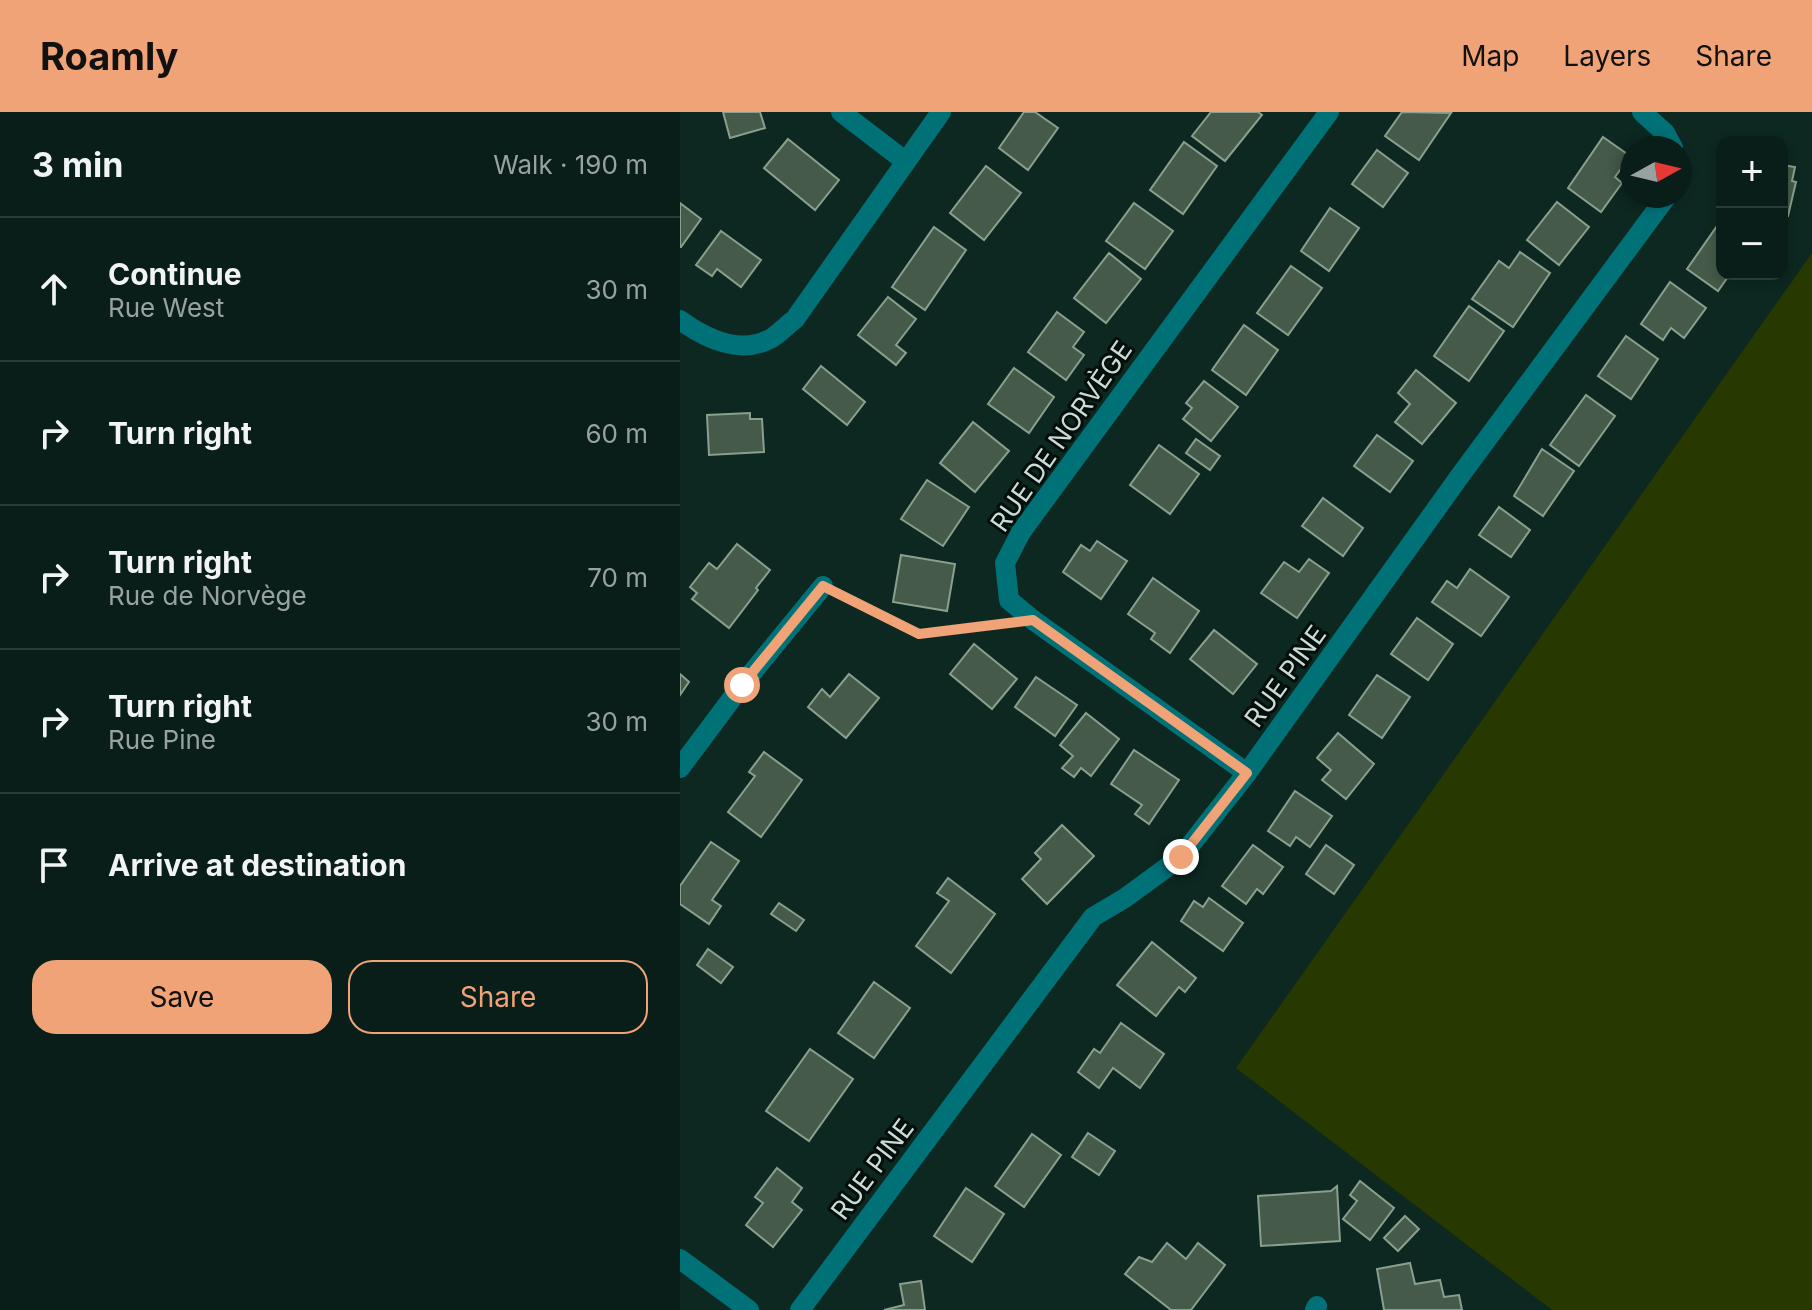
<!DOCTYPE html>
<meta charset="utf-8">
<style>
body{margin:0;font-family:Inter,sans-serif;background:#172b26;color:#f1f3f6}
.controls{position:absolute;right:24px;top:24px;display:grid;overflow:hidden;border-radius:16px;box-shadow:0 4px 12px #0003}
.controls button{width:72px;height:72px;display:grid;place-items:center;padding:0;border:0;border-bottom:2px solid #293c38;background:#091e19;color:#f1f3f6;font:40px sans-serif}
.compass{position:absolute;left:940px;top:24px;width:72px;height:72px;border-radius:50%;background:#091e19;box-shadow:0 4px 12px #0003;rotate:82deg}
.stop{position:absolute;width:24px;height:24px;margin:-18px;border:6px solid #efa377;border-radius:50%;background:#fff}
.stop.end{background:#efa377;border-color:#fff;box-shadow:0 2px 8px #0008}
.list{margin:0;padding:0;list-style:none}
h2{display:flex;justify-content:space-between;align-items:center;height:104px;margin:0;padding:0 32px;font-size:34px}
h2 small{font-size:26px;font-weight:400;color:#99a2a2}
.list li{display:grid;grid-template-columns:52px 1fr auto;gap:24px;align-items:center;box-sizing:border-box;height:144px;padding:0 32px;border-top:2px solid #293c38}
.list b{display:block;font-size:30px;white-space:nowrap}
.list p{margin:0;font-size:26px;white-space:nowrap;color:#99a2a2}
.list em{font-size:26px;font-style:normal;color:#99a2a2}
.actions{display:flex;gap:16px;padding:24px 32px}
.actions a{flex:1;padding:18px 0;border:2px solid #efa377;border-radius:24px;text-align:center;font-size:28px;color:#efa377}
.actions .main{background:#efa377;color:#111}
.icon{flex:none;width:44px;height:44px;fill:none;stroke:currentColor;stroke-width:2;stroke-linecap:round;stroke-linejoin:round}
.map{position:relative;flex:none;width:1132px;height:1198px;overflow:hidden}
header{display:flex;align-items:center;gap:48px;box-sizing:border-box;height:112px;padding:0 40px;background:#efa377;color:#111}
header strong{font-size:38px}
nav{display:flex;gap:44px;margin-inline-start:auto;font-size:28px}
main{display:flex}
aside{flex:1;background:#091e19}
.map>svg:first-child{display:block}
</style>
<header>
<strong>Roamly</strong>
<nav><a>Map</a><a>Layers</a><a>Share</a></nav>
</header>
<main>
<aside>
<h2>3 min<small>Walk · 190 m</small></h2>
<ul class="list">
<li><svg class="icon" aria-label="ahead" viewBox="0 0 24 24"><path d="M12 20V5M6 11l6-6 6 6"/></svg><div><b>Continue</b><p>Rue West</p></div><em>30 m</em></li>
<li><svg class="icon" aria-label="right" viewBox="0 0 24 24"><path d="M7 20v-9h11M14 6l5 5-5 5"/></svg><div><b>Turn right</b></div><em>60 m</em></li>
<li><svg class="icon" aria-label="right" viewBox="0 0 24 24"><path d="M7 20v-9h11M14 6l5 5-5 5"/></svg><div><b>Turn right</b><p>Rue de Norvège</p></div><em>70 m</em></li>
<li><svg class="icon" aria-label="right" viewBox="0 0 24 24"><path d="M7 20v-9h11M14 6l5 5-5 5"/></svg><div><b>Turn right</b><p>Rue Pine</p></div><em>30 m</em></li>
<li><svg class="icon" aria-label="arrive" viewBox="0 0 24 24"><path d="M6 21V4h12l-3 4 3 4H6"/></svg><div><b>Arrive at destination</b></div></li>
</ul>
<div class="actions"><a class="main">Save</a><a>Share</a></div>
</aside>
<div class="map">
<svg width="1132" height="1198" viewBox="0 0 1132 1198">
<rect width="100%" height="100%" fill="#0c2821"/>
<polygon fill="#273800" points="1132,141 1132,1198 872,1198 556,956"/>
<g fill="#455a49" stroke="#8aa08e" stroke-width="2">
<polygon points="43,0 80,0 85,16 50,26"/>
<polygon points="344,0 355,0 378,16 348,58 319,36"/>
<polygon points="531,0 578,0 582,3 545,49 512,24"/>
<polygon points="722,0 771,1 739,48 705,24"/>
<polygon points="923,25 950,44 935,65 942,71 921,100 888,76"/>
<polygon points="108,27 159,68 135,98 84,56"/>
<polygon points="504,30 537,54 503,102 470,78"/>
<polygon points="697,38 728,61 703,95 672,72"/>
<polygon points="1102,53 1115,55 1112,69 1116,70 1108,104 1102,102"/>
<polygon points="306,54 341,81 304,128 270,101"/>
<polygon points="877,90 909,115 879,153 847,128"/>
<polygon points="0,91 21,107 1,135 0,135"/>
<polygon points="454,91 493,119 465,157 426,129"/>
<polygon points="650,96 679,116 649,159 621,139"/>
<polygon points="1037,114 1042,118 1042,162 1050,162 1038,179 1007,157"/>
<polygon points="254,115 286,138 245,198 212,175"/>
<polygon points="41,119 81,148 61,175 37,157 32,164 16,153"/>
<polygon points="840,140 870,161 833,215 792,187 819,149 829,156"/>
<polygon points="429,141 461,167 426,211 394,186"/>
<polygon points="611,154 642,176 608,223 577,201"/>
<polygon points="990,170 1026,196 1004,226 991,216 983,228 961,212"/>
<polygon points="208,185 236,207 216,233 226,241 216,253 178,223"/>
<polygon points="789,194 824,219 789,269 754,244"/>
<polygon points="377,200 404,220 393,235 404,243 386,268 348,240"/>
<polygon points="564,213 598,238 566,283 532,258"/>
<polygon points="946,224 978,247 951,287 918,264"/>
<polygon points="141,254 185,290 167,313 123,277"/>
<polygon points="334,256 374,285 349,321 308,292"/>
<polygon points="736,258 776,291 742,332 715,310 730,292 718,281"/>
<polygon points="524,269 558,295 531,329 503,307 512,296 506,291"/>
<polygon points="906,283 935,304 899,354 870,333"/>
<polygon points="70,301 70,307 82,307 84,340 29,343 27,303"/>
<polygon points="293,310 329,339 295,380 260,351"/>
<polygon points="697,323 733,349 710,380 674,354"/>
<polygon points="516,327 540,344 530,358 506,341"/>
<polygon points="479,333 519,362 490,402 450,373"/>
<polygon points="862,337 894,359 863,404 834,384"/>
<polygon points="247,368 289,395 263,434 221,407"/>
<polygon points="643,386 683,416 663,444 622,414"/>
<polygon points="819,395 850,418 831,445 799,423"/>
<polygon points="417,429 447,449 421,487 383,460 401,433 410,439"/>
<polygon points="57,432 90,458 76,476 78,478 49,516 12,487 17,481 10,475 29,451 37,457"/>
<polygon points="221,443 275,452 267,499 213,490"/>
<polygon points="629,447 649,461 617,506 581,481 604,450 619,460"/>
<polygon points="790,457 829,485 801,524 752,490 767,469 777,476"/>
<polygon points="473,466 519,499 490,541 471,527 475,521 448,502"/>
<polygon points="737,506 773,532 748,568 711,542"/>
<polygon points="534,518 577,552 553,582 510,547"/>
<polygon points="294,532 337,567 312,597 270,562"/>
<polygon points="0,562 9,570 0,583"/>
<polygon points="169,562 199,586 166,626 128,595 142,577 150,585"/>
<polygon points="697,563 730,585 702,626 669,603"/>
<polygon points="356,565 397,593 375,624 335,595"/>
<polygon points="406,601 439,627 411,664 401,656 394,665 382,656 393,644 380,633"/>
<polygon points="658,621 694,652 666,687 642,668 651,658 637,646"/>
<polygon points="454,638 499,668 469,712 455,702 462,693 431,672"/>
<polygon points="84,640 122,668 81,725 48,700 75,664 69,660"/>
<polygon points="615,679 652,704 630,735 616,725 610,734 588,719"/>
<polygon points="382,713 414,744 367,792 342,767 361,747 355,741"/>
<polygon points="31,730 59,749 32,788 41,794 29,812 0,792 0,774"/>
<polygon points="573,733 603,755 583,782 577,777 566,792 542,774"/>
<polygon points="646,733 674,753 654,782 626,762"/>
<polygon points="268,766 315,802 271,861 236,834 269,789 257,781"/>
<polygon points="529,786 563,811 543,839 501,809 514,789 523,795"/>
<polygon points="99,791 124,808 116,819 91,802"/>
<polygon points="472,830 516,866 505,880 499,875 476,904 437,873"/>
<polygon points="28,837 53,855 41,871 17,853"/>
<polygon points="194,870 230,896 194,946 158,921"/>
<polygon points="441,911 484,942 460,976 433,956 419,976 398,960 414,937 420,941"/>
<polygon points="130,937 173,967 129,1029 86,999"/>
<polygon points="408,1021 435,1039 419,1063 392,1045"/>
<polygon points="352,1022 381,1043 344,1095 315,1074"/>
<polygon points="97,1056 122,1076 112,1090 122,1098 93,1135 66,1113 83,1091 75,1085"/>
<polygon points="680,1069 714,1096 690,1128 663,1107 677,1089 670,1083"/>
<polygon points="657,1074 660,1129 581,1134 578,1084 651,1079"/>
<polygon points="286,1076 324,1102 292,1150 254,1124"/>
<polygon points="725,1104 739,1117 718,1139 704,1126"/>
<polygon points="487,1131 506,1147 518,1131 545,1153 511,1198 491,1198 445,1162 459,1145 472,1150"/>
<polygon points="730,1151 735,1172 760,1168 764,1185 779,1183 782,1198 704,1198 697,1157"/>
<polygon points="241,1169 245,1198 204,1198 224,1193 220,1172"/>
</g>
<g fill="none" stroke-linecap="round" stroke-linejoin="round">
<polyline stroke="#5f7670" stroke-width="4" stroke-dasharray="6 4" stroke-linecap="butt" points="161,483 239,522 323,512"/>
<g stroke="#007177" stroke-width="20">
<polyline points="161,0 225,49"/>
<polyline points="962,0 985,21 993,36"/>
<path d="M 0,208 C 25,226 60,243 90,227 C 99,222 107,213 115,207 L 261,0"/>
<polyline points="0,656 62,573 143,474"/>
<polyline points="567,661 353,508 329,488 325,451 341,420 649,0"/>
<polyline points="0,1147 69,1198"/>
<polyline points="120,1198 413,805 445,786 501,745 567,661 782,361 987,84"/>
<polyline points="635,1198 637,1194"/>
</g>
</g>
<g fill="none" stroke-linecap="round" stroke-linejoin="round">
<polyline stroke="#efa377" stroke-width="10" points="62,573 143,474 239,522 353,508 567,661 501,745"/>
</g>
<g text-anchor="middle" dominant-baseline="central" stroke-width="6" stroke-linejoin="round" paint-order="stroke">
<g font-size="26" fill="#cbdbd6" stroke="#040e0b">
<text transform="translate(381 324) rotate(-55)">RUE DE NORVÈGE</text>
<text transform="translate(605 564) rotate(-54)">RUE PINE</text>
<text transform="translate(192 1057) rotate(-53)">RUE PINE</text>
</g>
</g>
</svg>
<div class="controls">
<button>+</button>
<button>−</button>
</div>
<svg class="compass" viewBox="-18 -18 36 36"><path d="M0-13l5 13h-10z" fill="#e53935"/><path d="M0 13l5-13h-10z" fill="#99a2a2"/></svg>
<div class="stop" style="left:62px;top:573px"></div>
<div class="stop end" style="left:501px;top:745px"></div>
</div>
</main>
